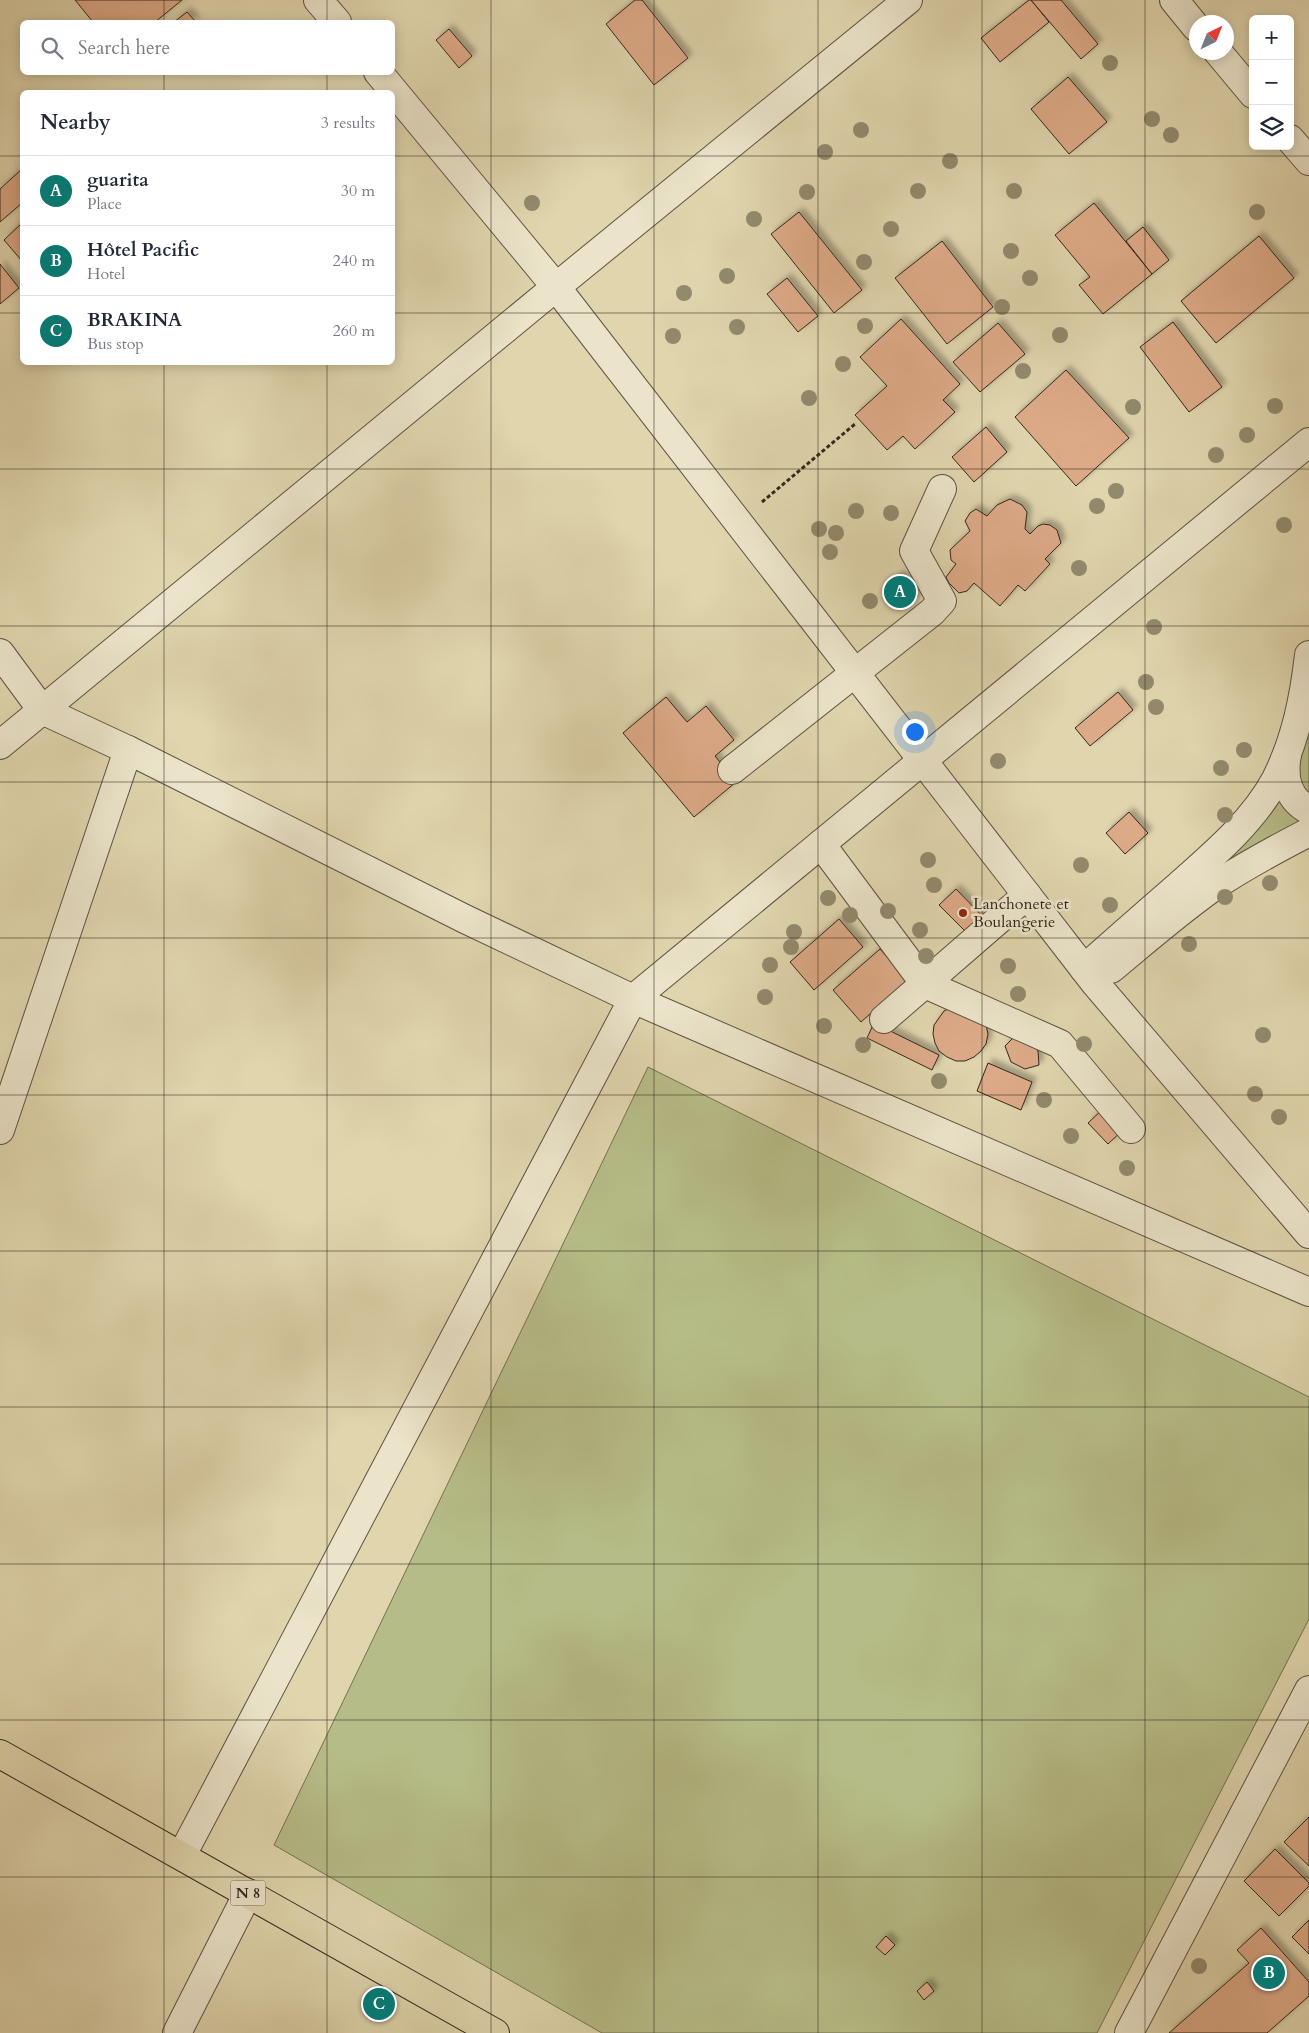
<!DOCTYPE html>
<meta charset="utf-8">
<style>
body{margin:0;font-family:Cardo,serif;background:#f2f2f3;color:#1f2937}
.controls{position:absolute;right:15px;top:15px;display:grid;overflow:hidden;border-radius:8px;box-shadow:0 2px 12px #0003}
.controls button{width:45px;height:45px;display:grid;place-items:center;padding:0;border:0;border-bottom:1px solid #e0e1e3;background:#fff;color:#1f2937;font:25px sans-serif}
.compass{position:absolute;left:1189px;top:15px;width:45px;height:45px;border-radius:50%;background:#fff;box-shadow:0 2px 12px #0003;rotate:43deg}
.you{position:absolute;left:914px;top:731px;width:18px;height:18px;margin:-12px;border:4px solid #fff;border-radius:50%;background:#1a73e8;box-shadow:0 0 0 8px #1a73e833}
.badge{display:grid;place-items:center;width:32px;height:32px;border-radius:50%;background:#0f766e;color:#fff;font-size:16px;font-weight:700}
.pin{position:absolute;translate:-50% -50%;border:2px solid #fff;box-shadow:0 1px 5px #0006}
.list{margin:0;padding:0;list-style:none}
h2{display:flex;justify-content:space-between;align-items:center;height:65px;margin:0;padding:0 20px;font-size:21px}
h2 small{font-size:16px;font-weight:400;color:#747a83}
.list li{display:grid;grid-template-columns:32px 1fr auto;gap:15px;align-items:center;box-sizing:border-box;height:70px;padding:0 20px;border-top:1px solid #e0e1e3}
.list b{display:block;font-size:19px;white-space:nowrap}
.list p{margin:0;font-size:16px;white-space:nowrap;color:#747a83}
.list em{font-size:16px;font-style:normal;color:#747a83}
.icon{flex:none;width:28px;height:28px;fill:none;stroke:currentColor;stroke-width:2;stroke-linecap:round;stroke-linejoin:round}
.map{position:relative;flex:none;width:1309px;height:2033px;overflow:hidden}
.search{position:absolute;background:#fff;box-shadow:0 2px 12px #0003;left:20px;top:20px;width:375px;height:55px;display:flex;align-items:center;gap:12px;box-sizing:border-box;padding:0 18px;border-radius:8px;color:#747a83;font-size:19px}
.panel{position:absolute;background:#fff;box-shadow:0 2px 12px #0003;left:20px;top:90px;width:375px;height:275px;border-radius:8px}
.map>svg:first-child{display:block}
</style>
<div class="map">
<svg width="1309" height="2033" viewBox="0 0 1309 2033">
<defs>
<filter id="shadow"><feDropShadow dx="4.5" dy="-4.5" stdDeviation="2.5" flood-color="#0004"/></filter>
</defs>
<rect width="100%" height="100%" fill="#e0d5ad"/>
<filter id="stains"><feTurbulence type="fractalNoise" baseFrequency=".004" numOctaves="4"/><feColorMatrix values="0 0 0 0 .2 0 0 0 0 .09 0 0 0 0 .02 0 0 0 .5 -.17"/></filter>
<radialGradient id="worn" r=".72"><stop offset=".6" stop-color="#630" stop-opacity="0"/><stop offset="1" stop-color="#630" stop-opacity=".3"/></radialGradient>
<g fill="#b6bc87" stroke="#737252">
<polygon points="1309,734 1309,806 1303,802 1292,752 1300,741"/>
<path d="M 1280,794 C 1284,810 1291,814 1304,823 L 1195,889 Z"/>
<polygon points="648,1067 1309,1397 1309,1619 1097,2033 602,2033 274,1845"/>
</g>
<g fill="#ddaa87" stroke="#30281e" filter="url(#shadow)">
<polygon points="75,0 182,0 155,22 93,22"/>
<polygon points="635,0 642,0 688,58 654,85 606,24"/>
<polygon points="1029,0 1031,0 1049,22 1000,62 981,38"/>
<polygon points="1031,0 1061,0 1098,44 1081,59"/>
<polygon points="187,12 196,22 174,22"/>
<polygon points="449,29 472,56 459,68 436,40"/>
<polygon points="1068,77 1107,122 1069,154 1031,109"/>
<polygon points="22,169 22,203 0,222 0,189"/>
<polygon points="1094,203 1152,274 1103,314 1079,285 1090,277 1055,235"/>
<polygon points="799,212 862,290 834,313 771,234"/>
<polygon points="22,223 22,261 4,240"/>
<polygon points="1143,227 1169,260 1152,274 1126,241"/>
<polygon points="1259,236 1294,278 1216,343 1181,301"/>
<polygon points="942,241 993,307 947,344 895,278"/>
<polygon points="0,264 19,288 0,304"/>
<polygon points="787,278 818,316 798,332 767,294"/>
<polygon points="901,319 960,384 943,400 955,412 915,449 903,436 887,450 855,415 887,386 860,357"/>
<polygon points="1173,322 1222,387 1189,412 1140,347"/>
<polygon points="998,323 1025,354 980,392 953,362"/>
<polygon points="1066,370 1129,438 1076,486 1015,417"/>
<polygon points="986,427 1007,452 974,482 952,457"/>
<polygon points="1010,499 1022,505 1027,512 1025,529 1030,534 1038,526 1043,524 1050,525 1057,530 1061,543 1045,559 1050,564 1025,591 1018,585 1000,606 974,583 967,591 959,593 949,583 946,577 956,564 951,560 950,550 970,531 965,521 970,513 976,509 987,516 997,505"/>
<polygon points="901,574 918,596 899,609 883,588"/>
<polygon points="1118,692 1133,710 1090,746 1075,728"/>
<polygon points="666,697 687,722 706,706 734,740 715,756 736,782 694,817 623,733"/>
<polygon points="1129,812 1148,833 1125,854 1106,833"/>
<polygon points="956,889 987,921 971,937 939,905"/>
<polygon points="839,919 863,947 814,990 790,962"/>
<polygon points="880,949 908,980 861,1022 833,990"/>
<polygon points="952,1007 986,1025 988,1034 986,1044 981,1051 974,1057 965,1061 956,1061 947,1057 939,1051 935,1043 933,1034 934,1025 944,1011"/>
<polygon points="874,1023 939,1055 932,1070 867,1038"/>
<polygon points="1015,1036 1029,1040 1038,1051 1039,1065 1025,1069 1011,1062 1005,1046"/>
<polygon points="988,1063 1032,1082 1021,1110 977,1091"/>
<polygon points="1104,1108 1124,1129 1108,1144 1088,1123"/>
<polygon points="1309,1817 1309,1866 1284,1842"/>
<polygon points="1275,1849 1309,1883 1309,1886 1279,1916 1244,1881"/>
<polygon points="1309,1920 1309,1954 1292,1937"/>
<polygon points="1261,1928 1309,1982 1309,1996 1267,2033 1169,2033 1249,1963 1237,1950"/>
<polygon points="886,1936 895,1945 885,1955 876,1947"/>
<polygon points="927,1982 934,1991 924,2000 917,1991"/>
</g>
<g fill="none" stroke-linecap="round" stroke-linejoin="round">
<defs>
<g id="minor">
<polyline points="318,0 337,22"/>
<polyline points="1174,0 1196,27"/>
<polyline points="1218,52 1253,94"/>
<polyline points="378,72 556,287 1095,983 1309,1234"/>
<polyline points="1290,139 1309,161"/>
<polyline points="0,653 42,710 128,750 465,919 633,999 1309,1292"/>
<polyline points="0,745 556,287 908,0"/>
<path d="M 1287,755 C 1283,776 1287,799 1309,810"/>
<polyline points="732,770 932,612 942,601 914,551 942,489"/>
<polyline points="821,844 925,984 1060,1044 1131,1129"/>
<path d="M 1084,969 C 1114,942 1145,915 1176,888 C 1212,856 1253,822 1276,779 C 1296,739 1304,698 1309,655"/>
<path d="M 1111,969 C 1146,940 1181,909 1219,883 C 1248,864 1278,848 1309,832"/>
<polyline points="884,1019 1027,895"/>
<polyline points="0,1130 128,750"/>
<polyline points="182,1855 633,999 1309,442"/>
<polyline points="177,2033 248,1893"/>
<polyline points="1129,2033 1309,1690"/>
</g>
<polyline id="highway" points="0,1754 495,2033"/>
</defs>
<use href="#minor" stroke="#5c5342" stroke-width="30"/>
<use href="#highway" stroke="#30281e" stroke-width="30"/>
<polyline stroke="#30281e" stroke-width="3" stroke-dasharray="4 2.5" stroke-linecap="butt" points="762,502 855,424"/>
<use href="#minor" stroke="#ebe4ca" stroke-width="28"/>
<use href="#highway" stroke="#e0d5ad" stroke-width="28"/>
</g>
<g fill="#928a6d">
<circle cx="1110" cy="63" r="8"/>
<circle cx="1152" cy="119" r="8"/>
<circle cx="861" cy="130" r="8"/>
<circle cx="1171" cy="135" r="8"/>
<circle cx="825" cy="152" r="8"/>
<circle cx="950" cy="161" r="8"/>
<circle cx="918" cy="191" r="8"/>
<circle cx="1014" cy="191" r="8"/>
<circle cx="807" cy="192" r="8"/>
<circle cx="532" cy="203" r="8"/>
<circle cx="1257" cy="212" r="8"/>
<circle cx="754" cy="219" r="8"/>
<circle cx="891" cy="229" r="8"/>
<circle cx="1011" cy="251" r="8"/>
<circle cx="864" cy="262" r="8"/>
<circle cx="727" cy="276" r="8"/>
<circle cx="1030" cy="278" r="8"/>
<circle cx="684" cy="293" r="8"/>
<circle cx="1002" cy="307" r="8"/>
<circle cx="865" cy="326" r="8"/>
<circle cx="737" cy="327" r="8"/>
<circle cx="1060" cy="335" r="8"/>
<circle cx="673" cy="336" r="8"/>
<circle cx="843" cy="364" r="8"/>
<circle cx="1023" cy="371" r="8"/>
<circle cx="809" cy="398" r="8"/>
<circle cx="1275" cy="406" r="8"/>
<circle cx="1133" cy="407" r="8"/>
<circle cx="1247" cy="435" r="8"/>
<circle cx="1216" cy="455" r="8"/>
<circle cx="1116" cy="491" r="8"/>
<circle cx="1097" cy="506" r="8"/>
<circle cx="856" cy="511" r="8"/>
<circle cx="891" cy="513" r="8"/>
<circle cx="1284" cy="525" r="8"/>
<circle cx="819" cy="529" r="8"/>
<circle cx="836" cy="533" r="8"/>
<circle cx="830" cy="552" r="8"/>
<circle cx="1079" cy="568" r="8"/>
<circle cx="870" cy="601" r="8"/>
<circle cx="1154" cy="627" r="8"/>
<circle cx="1146" cy="682" r="8"/>
<circle cx="1156" cy="707" r="8"/>
<circle cx="1244" cy="750" r="8"/>
<circle cx="998" cy="761" r="8"/>
<circle cx="1221" cy="768" r="8"/>
<circle cx="1225" cy="815" r="8"/>
<circle cx="928" cy="860" r="8"/>
<circle cx="1081" cy="865" r="8"/>
<circle cx="1270" cy="883" r="8"/>
<circle cx="934" cy="885" r="8"/>
<circle cx="1225" cy="897" r="8"/>
<circle cx="828" cy="898" r="8"/>
<circle cx="1110" cy="905" r="8"/>
<circle cx="888" cy="911" r="8"/>
<circle cx="850" cy="915" r="8"/>
<circle cx="920" cy="930" r="8"/>
<circle cx="794" cy="932" r="8"/>
<circle cx="1189" cy="944" r="8"/>
<circle cx="791" cy="947" r="8"/>
<circle cx="926" cy="956" r="8"/>
<circle cx="770" cy="965" r="8"/>
<circle cx="1008" cy="966" r="8"/>
<circle cx="1018" cy="994" r="8"/>
<circle cx="765" cy="997" r="8"/>
<circle cx="824" cy="1026" r="8"/>
<circle cx="1263" cy="1035" r="8"/>
<circle cx="1084" cy="1044" r="8"/>
<circle cx="863" cy="1045" r="8"/>
<circle cx="939" cy="1081" r="8"/>
<circle cx="1255" cy="1094" r="8"/>
<circle cx="1044" cy="1100" r="8"/>
<circle cx="1279" cy="1117" r="8"/>
<circle cx="1071" cy="1136" r="8"/>
<circle cx="1127" cy="1168" r="8"/>
<circle cx="1199" cy="1966" r="8"/>
</g>
<path fill="none" stroke="#30281e" stroke-width="1" stroke-opacity="0.55" d="M 164,0 L 164,22M 327,0 L 327,22M 491,0 L 491,2033M 654,0 L 654,2033M 818,0 L 818,2033M 982,0 L 982,2033M 1145,0 L 1145,2033M 164,72 L 164,92M 327,72 L 327,92M 0,156 L 22,156M 392,156 L 1309,156M 0,313 L 22,313M 392,313 L 1309,313M 164,362 L 164,2033M 327,362 L 327,2033M 0,469 L 1309,469M 0,626 L 1309,626M 0,782 L 1309,782M 0,938 L 1309,938M 0,1095 L 1309,1095M 0,1251 L 1309,1251M 0,1407 L 1309,1407M 0,1564 L 1309,1564M 0,1720 L 1309,1720M 0,1877 L 1309,1877"/>
<circle fill="#8f2418" stroke="#ebe4ca" stroke-width="2" cx="963" cy="913" r="5"/>
<g text-anchor="middle" dominant-baseline="central" stroke-width="5" stroke-linejoin="round" paint-order="stroke">
<rect fill="#ebe4ca" stroke="#686052" stroke-width="1" x="230.5" y="1880.5" width="35" height="25" rx="4"/>
<g font-size="15" font-weight="bold" fill="#30281e">
<text x="248" y="1893">N 8</text>
</g>
<g font-size="16" fill="#30281e" stroke="#ebe4ca" text-anchor="start">
<text x="973" y="904">Lanchonete et<tspan x="973" dy="18">Boulangerie</tspan></text>
</g>
</g>
<rect width="100%" height="100%" filter="url(#stains)"/>
<rect width="100%" height="100%" fill="url(#worn)"/>
</svg>
<div class="controls">
<button>+</button>
<button>−</button>
<button><svg class="icon" aria-label="layers" viewBox="0 0 24 24"><path d="M12 4l9 5-9 5-9-5zM3 14l9 5 9-5"/></svg></button>
</div>
<svg class="compass" viewBox="-18 -18 36 36"><path d="M0-13l5 13h-10z" fill="#e53935"/><path d="M0 13l5-13h-10z" fill="#747a83"/></svg>
<div class="you"></div>
<div class="pin badge" style="left:900px;top:592px">A</div>
<div class="pin badge" style="left:1269px;top:1973px">B</div>
<div class="pin badge" style="left:379px;top:2004px">C</div>
<div class="search"><svg class="icon" aria-label="search" viewBox="0 0 24 24"><circle cx="10" cy="10" r="6"/><path d="M15 15l6 6"/></svg>Search here</div>
<section class="panel">
<h2>Nearby<small>3 results</small></h2>
<ul class="list">
<li><span class="badge">A</span><div><b>guarita</b><p>Place</p></div><em>30 m</em></li>
<li><span class="badge">B</span><div><b>Hôtel Pacific</b><p>Hotel</p></div><em>240 m</em></li>
<li><span class="badge">C</span><div><b>BRAKINA</b><p>Bus stop</p></div><em>260 m</em></li>
</ul>
</section>
</div>
